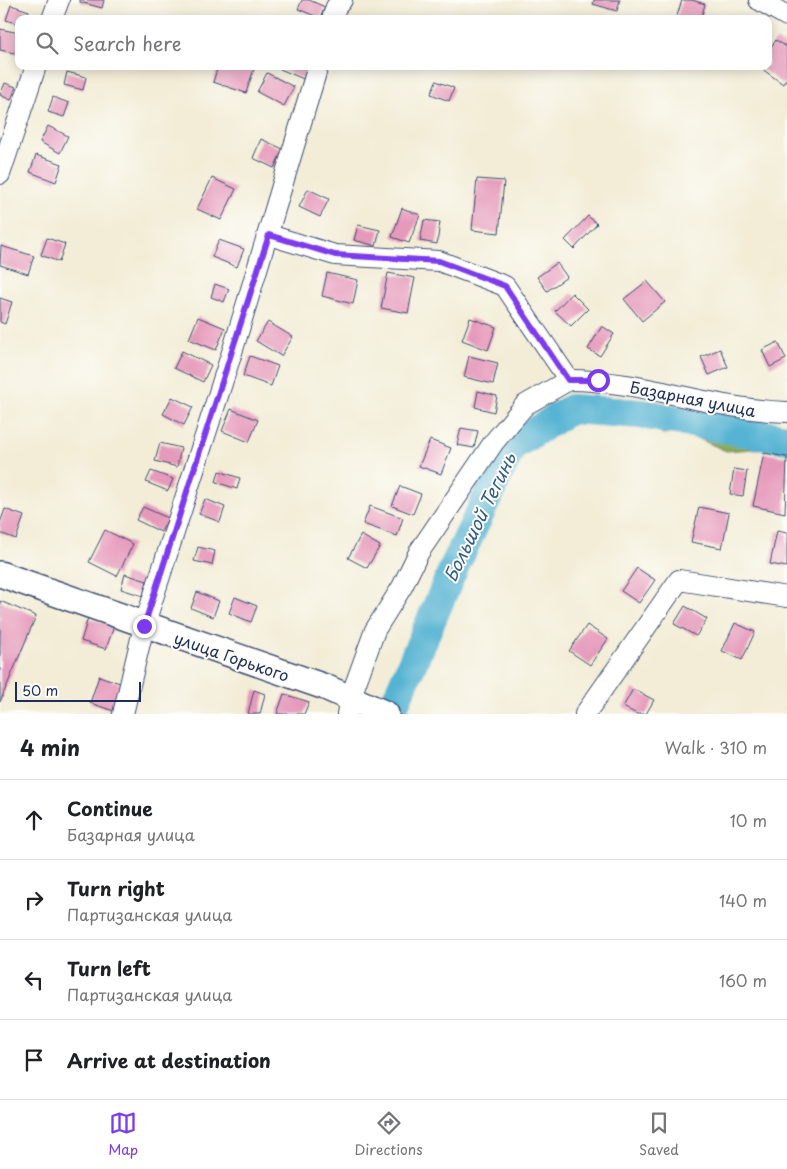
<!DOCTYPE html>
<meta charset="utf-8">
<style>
body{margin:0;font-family:"Playpen Sans",sans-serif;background:#f6f6f6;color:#202124}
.scale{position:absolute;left:15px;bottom:12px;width:126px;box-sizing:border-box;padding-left:5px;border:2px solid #1b2f5e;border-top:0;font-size:14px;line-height:18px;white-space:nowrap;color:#1b2f5e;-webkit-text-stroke:4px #fdfcf7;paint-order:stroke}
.stop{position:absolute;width:15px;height:15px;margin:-11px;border:4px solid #7c3aed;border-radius:50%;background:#fff}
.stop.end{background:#7c3aed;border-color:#fff;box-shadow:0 1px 5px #0008}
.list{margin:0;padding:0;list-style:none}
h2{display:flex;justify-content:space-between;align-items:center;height:65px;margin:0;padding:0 20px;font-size:21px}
h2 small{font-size:16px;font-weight:400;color:#757577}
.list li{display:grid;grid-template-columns:32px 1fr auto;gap:15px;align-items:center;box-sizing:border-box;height:80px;padding:0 20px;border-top:1px solid #e0e0e0}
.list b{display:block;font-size:19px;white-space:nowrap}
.list p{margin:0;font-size:16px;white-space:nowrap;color:#757577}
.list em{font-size:16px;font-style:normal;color:#757577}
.icon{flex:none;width:28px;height:28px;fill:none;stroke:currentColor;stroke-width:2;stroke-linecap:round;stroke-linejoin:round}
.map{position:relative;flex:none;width:787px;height:714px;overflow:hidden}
.search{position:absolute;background:#fff;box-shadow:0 2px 12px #0003;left:15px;right:15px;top:15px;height:55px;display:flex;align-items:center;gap:12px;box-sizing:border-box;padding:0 18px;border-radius:10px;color:#757577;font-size:19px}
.sheet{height:385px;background:#fff}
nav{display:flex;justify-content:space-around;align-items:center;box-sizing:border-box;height:70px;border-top:1px solid #e0e0e0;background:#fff;font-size:14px;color:#757577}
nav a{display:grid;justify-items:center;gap:2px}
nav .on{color:#7c3aed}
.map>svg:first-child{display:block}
</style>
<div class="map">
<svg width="787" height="714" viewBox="0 0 787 714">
<rect width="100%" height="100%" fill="#fdfcf7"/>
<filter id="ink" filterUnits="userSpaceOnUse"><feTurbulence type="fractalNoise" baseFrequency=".02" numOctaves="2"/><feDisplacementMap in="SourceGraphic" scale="10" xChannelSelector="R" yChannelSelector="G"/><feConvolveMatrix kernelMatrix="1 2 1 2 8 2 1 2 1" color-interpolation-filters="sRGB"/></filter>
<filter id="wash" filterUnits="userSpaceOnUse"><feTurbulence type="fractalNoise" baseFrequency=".0096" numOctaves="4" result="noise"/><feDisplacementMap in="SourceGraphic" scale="20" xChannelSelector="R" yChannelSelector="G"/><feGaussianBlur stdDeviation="1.12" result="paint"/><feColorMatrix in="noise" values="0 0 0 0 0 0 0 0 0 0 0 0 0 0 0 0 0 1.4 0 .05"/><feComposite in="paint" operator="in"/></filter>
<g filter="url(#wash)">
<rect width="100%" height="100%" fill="#f3edd7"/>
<polygon fill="#8eaa5c" stroke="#546c5d" points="607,397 653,401 738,419 774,422 787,425 787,451 767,448 726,451 684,432 663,434 642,422 619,418"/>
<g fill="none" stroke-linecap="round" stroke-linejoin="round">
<polyline stroke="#55b3d3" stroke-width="30" points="390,714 456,563 512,446 571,409 640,414 787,439"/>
</g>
<g id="blocks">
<g fill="#e69abb">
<polygon points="80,0 104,0 102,8 80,2"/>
<polygon points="302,0 309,0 325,7 320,18 298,9"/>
<polygon points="594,0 620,0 617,11 593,4"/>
<polygon points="682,0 692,0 705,4 701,19 676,19"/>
<polygon points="11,5 29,11 26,19 19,19 19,24 6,20"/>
<polygon points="0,29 19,33 19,54 0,50"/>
<polygon points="776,40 787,47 787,78 783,84 758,66 768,66 768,51"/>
<polygon points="218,66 246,66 254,69 246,93 213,82"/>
<polygon points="281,66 300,66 310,71 306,80 280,69"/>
<polygon points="67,72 86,77 83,90 64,85"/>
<polygon points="267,73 294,87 284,106 257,92"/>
<polygon points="436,81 454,88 449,101 431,94"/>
<polygon points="5,83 16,87 11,100 0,95"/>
<polygon points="53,97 69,103 64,117 48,112"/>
<polygon points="48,126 68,136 60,153 40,142"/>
<polygon points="261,139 283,149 274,168 253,158"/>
<polygon points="36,155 62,164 56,182 30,172"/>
<polygon points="212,178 236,189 221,220 197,209"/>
<polygon points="477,179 504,181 499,233 472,230"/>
<polygon points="308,189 329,199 320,217 299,207"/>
<polygon points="402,208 420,215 409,243 392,237"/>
<polygon points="588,216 597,224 574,249 565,240"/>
<polygon points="424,220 440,222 437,244 420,241"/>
<polygon points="358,225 380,230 376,246 354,240"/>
<polygon points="47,238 65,244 59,262 41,255"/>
<polygon points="219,240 244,249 237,267 212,257"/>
<polygon points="1,246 34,256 28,274 0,265"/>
<polygon points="557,263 567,277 547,291 537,277"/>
<polygon points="327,273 358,280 353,304 322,296"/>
<polygon points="388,273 415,278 408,313 381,308"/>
<polygon points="647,281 665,302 642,321 624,299"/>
<polygon points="215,284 229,289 224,302 211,297"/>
<polygon points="572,293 588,309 571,326 555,311"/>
<polygon points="0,298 12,302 5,324 0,322"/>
<polygon points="198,317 225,328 216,350 189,339"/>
<polygon points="470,318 496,327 488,350 462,340"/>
<polygon points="268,322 293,337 281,356 256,341"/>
<polygon points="602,326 614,334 600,356 588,349"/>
<polygon points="778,342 786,359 770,367 762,350"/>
<polygon points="720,349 728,367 709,375 701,357"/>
<polygon points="182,351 211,365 203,382 174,368"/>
<polygon points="250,356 278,366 271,386 243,376"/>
<polygon points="469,356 498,363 493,384 464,377"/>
<polygon points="478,391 497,396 494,412 475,407"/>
<polygon points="172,397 193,407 184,425 163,414"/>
<polygon points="231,409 258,420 249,442 222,431"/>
<polygon points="461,428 478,431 474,448 457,445"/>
<polygon points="430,440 451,448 441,474 419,466"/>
<polygon points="160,443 181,448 177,467 155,461"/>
<polygon points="764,453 787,457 785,513 753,506"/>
<polygon points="734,469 747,471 743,496 730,494"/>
<polygon points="151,471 173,479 168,491 146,482"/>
<polygon points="219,471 240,478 237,489 216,482"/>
<polygon points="400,486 421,494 413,514 392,506"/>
<polygon points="205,499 225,507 220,522 199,514"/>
<polygon points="370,506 403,518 397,536 363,524"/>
<polygon points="143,507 168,518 161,532 136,520"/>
<polygon points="699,507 729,513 722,548 691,542"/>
<polygon points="5,509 24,516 16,539 0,533 0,523"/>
<polygon points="105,530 133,544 117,576 89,562"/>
<polygon points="777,531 787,533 787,567 770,564"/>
<polygon points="361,535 380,546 367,568 348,558"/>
<polygon points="198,547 215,551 212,565 194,561"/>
<polygon points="637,568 655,580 639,603 621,591"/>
<polygon points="125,574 147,581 143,596 121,589"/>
<polygon points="197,592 219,601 213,617 191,608"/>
<polygon points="235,597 257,606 251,622 229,613"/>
<polygon points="0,601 36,616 0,702"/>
<polygon points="685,606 707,619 696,636 674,624"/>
<polygon points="88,618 114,626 106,649 81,641"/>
<polygon points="735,623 755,632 742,660 722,651"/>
<polygon points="587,625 608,639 590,665 569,651"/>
<polygon points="99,676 123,684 114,711 90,703"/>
<polygon points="633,689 654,700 646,714 637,714 623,707"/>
<polygon points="254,690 265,694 260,714 248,714"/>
<polygon points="284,694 309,702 304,714 277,714"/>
</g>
</g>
</g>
<g filter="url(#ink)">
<use href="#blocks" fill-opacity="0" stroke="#3b4c70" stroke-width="1"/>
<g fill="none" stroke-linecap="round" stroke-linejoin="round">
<defs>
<g id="minor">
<polyline points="759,0 787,16"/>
<polyline points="52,19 59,0"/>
<polyline points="332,19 336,7 342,0"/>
<polyline points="0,174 36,66"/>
<polyline points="269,235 335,255 439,261 505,286 569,380 525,405 494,442 419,552 402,587 375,630 350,699 347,714"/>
<path d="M 569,380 C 642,380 713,410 787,412"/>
<polyline points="123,714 144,626 234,346 318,66"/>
<polyline points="585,714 679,580 787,597"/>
</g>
<polyline id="tertiary" points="0,574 325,687 386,714"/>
</defs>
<use href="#minor" stroke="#3b4c70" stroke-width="22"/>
<use href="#tertiary" stroke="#3b4c70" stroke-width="28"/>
<use href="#minor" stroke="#fff" stroke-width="20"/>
<use href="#tertiary" stroke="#fff" stroke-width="25"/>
</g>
</g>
<g fill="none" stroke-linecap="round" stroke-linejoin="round" filter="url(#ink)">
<polyline stroke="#7c3aed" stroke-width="6" points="144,626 269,235 335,255 439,261 505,286 568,380 598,380"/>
</g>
<g text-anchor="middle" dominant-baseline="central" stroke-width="4" stroke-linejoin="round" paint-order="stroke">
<g font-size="16" fill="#1b2f5e" stroke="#fdfcf7">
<text transform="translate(693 398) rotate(11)">Базарная улица</text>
<text transform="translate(232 656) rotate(19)">улица Горького</text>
</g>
<g font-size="18" font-style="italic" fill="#2f5d87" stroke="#fdfcf7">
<text transform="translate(479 517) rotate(-64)">Большой Тегинь</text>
</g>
</g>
</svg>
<div class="scale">50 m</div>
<div class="stop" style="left:598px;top:380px"></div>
<div class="stop end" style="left:144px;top:626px"></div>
<div class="search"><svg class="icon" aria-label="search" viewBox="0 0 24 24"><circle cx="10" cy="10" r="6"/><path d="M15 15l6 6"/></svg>Search here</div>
</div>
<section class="sheet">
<h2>4 min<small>Walk · 310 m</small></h2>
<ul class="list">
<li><svg class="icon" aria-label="ahead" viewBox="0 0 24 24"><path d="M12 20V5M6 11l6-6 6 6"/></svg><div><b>Continue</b><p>Базарная улица</p></div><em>10 m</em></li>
<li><svg class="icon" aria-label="right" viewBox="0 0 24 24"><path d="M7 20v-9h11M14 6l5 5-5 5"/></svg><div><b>Turn right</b><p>Партизанская улица</p></div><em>140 m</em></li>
<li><svg class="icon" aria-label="left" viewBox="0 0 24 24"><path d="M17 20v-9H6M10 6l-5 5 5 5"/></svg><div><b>Turn left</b><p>Партизанская улица</p></div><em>160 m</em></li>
<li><svg class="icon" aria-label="arrive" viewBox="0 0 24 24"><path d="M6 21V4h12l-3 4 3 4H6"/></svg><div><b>Arrive at destination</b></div></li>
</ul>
</section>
<nav>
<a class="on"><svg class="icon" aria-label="map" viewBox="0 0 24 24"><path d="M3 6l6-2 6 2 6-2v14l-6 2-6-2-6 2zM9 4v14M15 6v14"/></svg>Map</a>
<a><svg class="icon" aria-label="directions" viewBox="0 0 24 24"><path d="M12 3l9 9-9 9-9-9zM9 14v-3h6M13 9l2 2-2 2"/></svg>Directions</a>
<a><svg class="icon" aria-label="saved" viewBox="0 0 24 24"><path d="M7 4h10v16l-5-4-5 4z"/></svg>Saved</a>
</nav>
